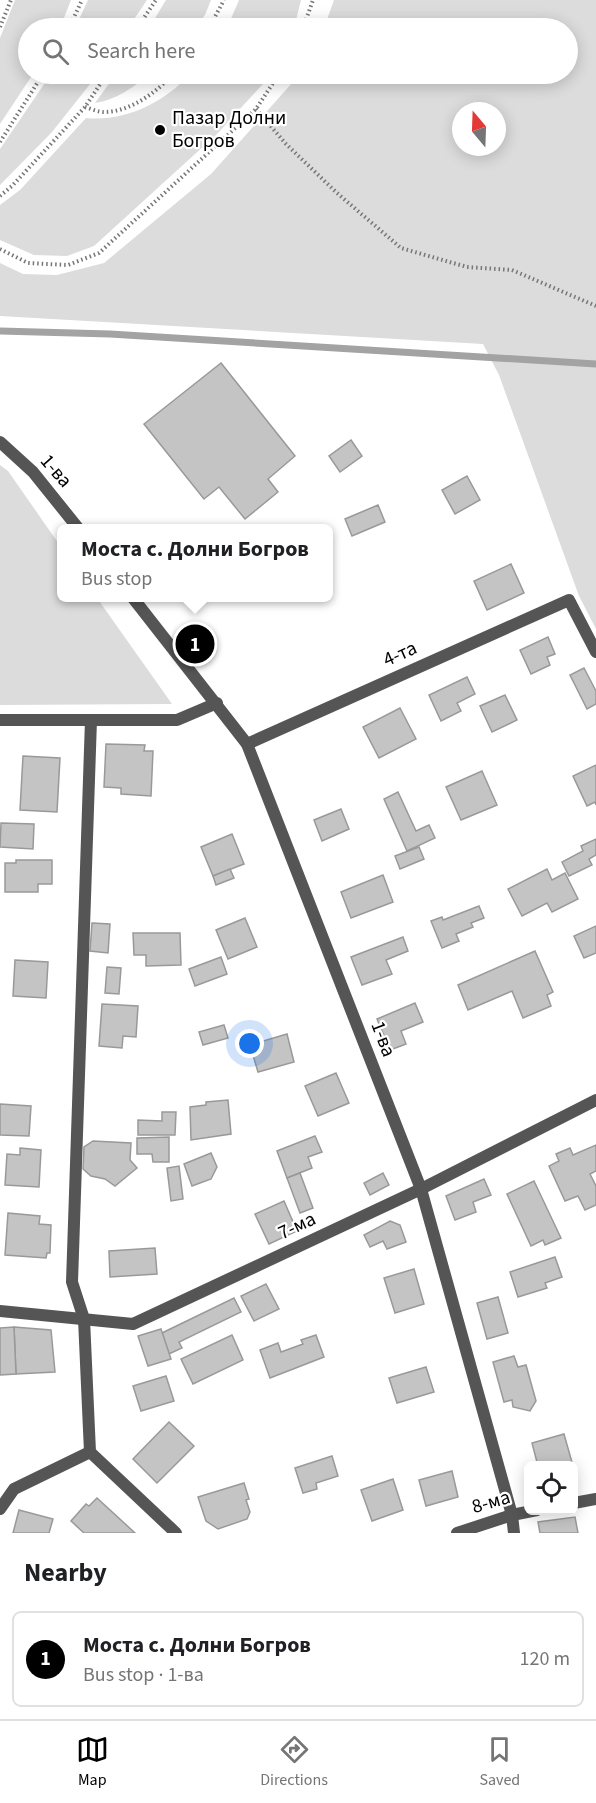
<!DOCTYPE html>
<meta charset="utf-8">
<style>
body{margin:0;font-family:"Source Sans 3",sans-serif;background:#f2f2f2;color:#202124}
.controls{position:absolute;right:18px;bottom:18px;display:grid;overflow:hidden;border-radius:9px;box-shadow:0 3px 15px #0003}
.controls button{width:54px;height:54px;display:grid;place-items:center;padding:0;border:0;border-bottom:2px solid #e0e0e0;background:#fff;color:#202124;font:30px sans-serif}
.compass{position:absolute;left:452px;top:102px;width:54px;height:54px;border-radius:50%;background:#fff;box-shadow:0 3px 15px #0003;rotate:341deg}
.you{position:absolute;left:250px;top:1044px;width:21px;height:21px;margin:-15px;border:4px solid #fff;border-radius:50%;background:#1a73e8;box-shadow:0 0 0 9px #1a73e833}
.badge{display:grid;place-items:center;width:39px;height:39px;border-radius:50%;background:#000;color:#fff;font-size:20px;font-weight:700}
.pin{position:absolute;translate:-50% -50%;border:3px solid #fff;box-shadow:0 2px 6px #0006}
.popup{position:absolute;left:57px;top:524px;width:276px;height:78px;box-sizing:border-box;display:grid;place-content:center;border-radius:9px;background:#fff;filter:drop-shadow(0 2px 4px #0005);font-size:20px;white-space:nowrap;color:#757577}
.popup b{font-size:22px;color:#202124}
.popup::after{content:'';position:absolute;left:50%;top:100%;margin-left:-12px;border:12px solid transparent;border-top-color:#fff}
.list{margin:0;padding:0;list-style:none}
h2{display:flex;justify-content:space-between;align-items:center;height:78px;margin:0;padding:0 24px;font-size:26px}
h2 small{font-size:20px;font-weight:400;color:#757577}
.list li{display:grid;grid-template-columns:39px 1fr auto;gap:18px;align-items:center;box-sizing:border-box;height:96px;margin:0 12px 12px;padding:0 12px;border:2px solid #e0e0e0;border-radius:9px}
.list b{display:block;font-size:22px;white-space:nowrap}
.list p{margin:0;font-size:20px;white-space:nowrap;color:#757577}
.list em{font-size:20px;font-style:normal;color:#757577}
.icon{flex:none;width:33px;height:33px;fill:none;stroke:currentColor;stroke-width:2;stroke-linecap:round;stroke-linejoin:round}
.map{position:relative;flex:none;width:596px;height:1533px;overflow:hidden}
.search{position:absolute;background:#fff;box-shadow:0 3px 15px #0003;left:18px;right:18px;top:18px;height:66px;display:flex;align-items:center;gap:15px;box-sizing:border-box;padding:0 21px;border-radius:33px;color:#757577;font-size:22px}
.sheet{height:186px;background:#fff}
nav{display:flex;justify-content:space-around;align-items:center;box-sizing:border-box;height:84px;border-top:2px solid #e0e0e0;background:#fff;font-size:16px;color:#757577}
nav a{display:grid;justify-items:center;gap:3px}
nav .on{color:#000}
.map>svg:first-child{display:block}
</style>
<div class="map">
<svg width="596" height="1533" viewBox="0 0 596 1533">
<rect width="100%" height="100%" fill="#fff"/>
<g fill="#dcdcdc" fill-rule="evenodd">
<polygon points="15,0 71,0 60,28 28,28 28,74 33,74 0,124 0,38"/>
<polygon points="88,0 147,0 128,28 75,28"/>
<polygon points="166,0 211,0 205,15 195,28 149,28"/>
<polygon points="239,0 301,0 294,28 227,28"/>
<path d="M 334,0 L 596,0 L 596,629 L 579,596 L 499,375 L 483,344 L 0,316 L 0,263 L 23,274 L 57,275 L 104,263 L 211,174 L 300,74 L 568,74 L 568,28 L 324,28 ZM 461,111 L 497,111 L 497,147 L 461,147 Z"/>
<polygon points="51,74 98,74 52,132 0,185 0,149"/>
<path d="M 116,74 L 150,74 C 134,87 116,100 95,103 Z"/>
<path d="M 190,74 L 269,74 L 263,84 L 217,134 L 94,246 L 67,256 L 34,255 L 0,240 L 0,205 L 20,190 L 86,118 C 124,122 164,103 190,74 Z"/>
<polygon points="0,465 8,471 61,547 62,598 97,598 172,704 0,705"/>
</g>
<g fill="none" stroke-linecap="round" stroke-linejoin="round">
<polyline stroke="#a3a3a3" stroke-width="7" points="0,331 110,334 596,364"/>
</g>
<g fill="#c4c4c4" stroke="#999" stroke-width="1.5">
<polygon points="221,363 295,456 268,479 278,492 245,519 219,487 204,499 144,424"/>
<polygon points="351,440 362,456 340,472 329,456"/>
<polygon points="467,476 480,500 455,514 442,490"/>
<polygon points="378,505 385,522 352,536 345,519"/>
<polygon points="511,564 524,593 487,610 474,581"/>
<polygon points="548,637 555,654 547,657 550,665 531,674 520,650"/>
<polygon points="584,668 596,691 596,704 587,709 570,675"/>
<polygon points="467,677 475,694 457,703 461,711 441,721 429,695"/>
<polygon points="505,695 517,720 492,732 480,706"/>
<polygon points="400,708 416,739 379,758 363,727"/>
<polygon points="106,744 145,745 144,751 153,751 151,796 121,794 121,788 104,787"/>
<polygon points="23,756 60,758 57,812 20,810"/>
<polygon points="596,765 596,805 595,802 587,806 573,776"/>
<polygon points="482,771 497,805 461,820 446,787"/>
<polygon points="398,792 416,831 429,825 435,838 407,851 384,799"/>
<polygon points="341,809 349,829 322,841 314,820"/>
<polygon points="1,823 34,824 33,849 0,847"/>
<polygon points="232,834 244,864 213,876 201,847"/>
<polygon points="596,839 596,855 589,859 592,865 569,876 562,862 583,851 581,846"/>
<polygon points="419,847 424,859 400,869 395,856"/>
<polygon points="16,860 52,860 52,884 38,884 38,892 5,892 5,863 16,863"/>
<polygon points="230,869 234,878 216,885 213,876"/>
<polygon points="547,869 552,880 565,873 578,899 552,912 547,903 522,916 508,889"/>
<polygon points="383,875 393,902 351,918 341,892"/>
<polygon points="479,906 484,918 471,923 473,927 456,934 459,941 442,948 431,921 442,917 443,920"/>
<polygon points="245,918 257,947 228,959 216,930"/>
<polygon points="92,923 110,924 108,953 90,951"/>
<polygon points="596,926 596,953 584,958 574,936"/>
<polygon points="133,933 180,933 181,965 146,966 146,955 134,955"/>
<polygon points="403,937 408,951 386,960 392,974 362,985 351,957"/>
<polygon points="535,951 553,992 547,995 551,1006 523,1018 512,991 468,1010 458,985"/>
<polygon points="221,957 227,974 195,986 189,969"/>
<polygon points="15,960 48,962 46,998 13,996"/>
<polygon points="107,967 121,968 119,994 105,993"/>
<polygon points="415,1003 423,1022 401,1031 406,1044 390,1050 377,1019"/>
<polygon points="102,1004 138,1006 136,1037 123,1036 122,1048 99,1046"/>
<polygon points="224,1025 228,1038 203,1045 199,1032"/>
<polygon points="287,1034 294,1062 258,1072 250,1045"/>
<polygon points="336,1073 349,1103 318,1116 305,1086"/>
<polygon points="228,1100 231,1134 191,1140 190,1107 206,1105 206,1102"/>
<polygon points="0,1104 31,1106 29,1136 0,1135"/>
<polygon points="162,1112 176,1112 175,1135 138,1135 138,1120 162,1121"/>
<polygon points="315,1136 322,1152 308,1157 312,1168 287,1178 277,1151"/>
<polygon points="169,1137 169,1162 153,1162 152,1154 137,1154 137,1138"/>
<polygon points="93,1141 131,1143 130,1160 137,1168 115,1186 105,1179 91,1176 83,1169 84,1147"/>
<polygon points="596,1145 596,1171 590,1174 596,1186 596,1205 585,1210 578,1196 565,1201 549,1166 559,1161 556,1154 570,1148 573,1155"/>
<polygon points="20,1148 41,1150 39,1187 5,1185 7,1154 20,1155"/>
<polygon points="211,1153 217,1167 211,1179 192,1186 184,1164"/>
<polygon points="179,1166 183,1199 171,1201 167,1168"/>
<polygon points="300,1173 313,1208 300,1213 287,1178"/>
<polygon points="383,1173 389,1185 370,1195 364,1183"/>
<polygon points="484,1179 491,1195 473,1202 476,1212 455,1220 446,1196"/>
<polygon points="534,1181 561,1238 545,1245 543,1240 531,1246 507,1194"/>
<polygon points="284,1201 297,1231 269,1244 255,1214"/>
<polygon points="8,1213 40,1216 39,1224 51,1225 50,1253 47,1253 46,1258 5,1255"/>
<polygon points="390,1221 400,1225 406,1242 387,1249 383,1241 370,1247 364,1235"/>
<polygon points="155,1248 157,1274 110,1277 109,1251"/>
<polygon points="555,1257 562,1277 545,1283 547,1288 518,1297 510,1272"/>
<polygon points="414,1269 424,1304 395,1313 384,1278"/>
<polygon points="266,1284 279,1309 254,1321 241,1296"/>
<polygon points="498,1297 508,1333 487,1339 477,1303"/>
<polygon points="234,1298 241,1312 179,1342 182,1348 169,1354 162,1333"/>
<polygon points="14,1327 51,1330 55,1372 16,1374"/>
<polygon points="14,1327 16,1374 0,1375 0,1328"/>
<polygon points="161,1329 171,1359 148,1366 138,1336"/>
<polygon points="232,1335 243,1360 193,1384 181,1359"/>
<polygon points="316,1335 324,1357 270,1378 260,1350 278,1343 281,1352 303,1344 301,1340"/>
<polygon points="514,1356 518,1367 526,1365 536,1401 530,1411 513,1407 512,1400 504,1402 493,1362"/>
<polygon points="426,1367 434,1392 397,1403 389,1378"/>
<polygon points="166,1376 174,1401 141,1411 133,1386"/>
<polygon points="169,1422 194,1446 157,1483 133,1459"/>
<polygon points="564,1434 573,1466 538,1466 532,1443"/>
<polygon points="332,1456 338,1476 316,1483 317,1489 303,1493 295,1468"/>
<polygon points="452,1471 458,1497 426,1506 419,1480"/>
<polygon points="393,1479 403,1510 372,1521 361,1490"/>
<polygon points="244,1483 249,1499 246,1500 250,1512 247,1519 218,1529 206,1521 198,1497"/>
<polygon points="97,1498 135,1533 84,1533 71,1521 86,1504 89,1506"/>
<polygon points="19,1510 53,1519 49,1533 13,1533"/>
<polygon points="575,1517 578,1533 540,1533 538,1522"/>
</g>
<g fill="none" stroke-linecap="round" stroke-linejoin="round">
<g stroke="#777" stroke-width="4" stroke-dasharray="1.5 3" stroke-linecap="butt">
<polyline points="0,27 11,0"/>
<polyline points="69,28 82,0"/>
<polyline points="137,28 156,0"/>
<polyline points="209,28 224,0"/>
<polyline points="303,28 313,0"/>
<path d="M 85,107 C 91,109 98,112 104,112 C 130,112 157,92 173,74"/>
<polyline points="256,109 286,144 337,193 401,248 467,267 512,270 596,306"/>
<polyline points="0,142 43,74"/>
<polyline points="0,196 12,186 85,107 107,74"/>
<polyline points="0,249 28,263 68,265 99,253 256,109 279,74"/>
</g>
<g stroke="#555" stroke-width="12">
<polyline points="0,720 177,720 217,703"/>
<polyline points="91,720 72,1282 84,1319 90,1452 176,1533"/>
<polyline points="247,744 569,600 596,652"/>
<polyline points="0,1311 133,1324 421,1189 596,1100"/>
<polyline points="574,1503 596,1499"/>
<polyline points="0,1509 14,1489 90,1452"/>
<polyline points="457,1533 512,1515 537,1510"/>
</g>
<g stroke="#555" stroke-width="12">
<polyline points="0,442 33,472 78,528"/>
<polyline points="133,598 247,744 421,1189 512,1515 514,1533"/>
</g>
</g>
<circle fill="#000" stroke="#fff" stroke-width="2" cx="160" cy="130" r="6"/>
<g text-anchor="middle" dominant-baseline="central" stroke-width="4.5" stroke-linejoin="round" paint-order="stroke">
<g font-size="20" fill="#000" stroke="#fff" text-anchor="start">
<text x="172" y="118">Пазар Долни<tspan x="172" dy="23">Богров</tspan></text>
</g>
<g font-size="20" fill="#000" stroke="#fff">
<text transform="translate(56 471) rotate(49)">1-ва</text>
<text transform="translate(400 654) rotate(-24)">4-та</text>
<text transform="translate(383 1039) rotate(69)">1-ва</text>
<text transform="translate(297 1226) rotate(-25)">7-ма</text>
<text transform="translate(491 1502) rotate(-16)">8-ма</text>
</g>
</g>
</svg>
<div class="controls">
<button><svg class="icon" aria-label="locate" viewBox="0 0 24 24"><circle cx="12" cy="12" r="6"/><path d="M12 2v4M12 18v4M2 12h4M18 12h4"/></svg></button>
</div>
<svg class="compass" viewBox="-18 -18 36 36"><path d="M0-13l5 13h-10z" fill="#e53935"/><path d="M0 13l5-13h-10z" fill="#757577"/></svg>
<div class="you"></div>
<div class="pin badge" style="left:195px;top:644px">1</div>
<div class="popup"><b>Моста с. Долни Богров</b>Bus stop</div>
<div class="search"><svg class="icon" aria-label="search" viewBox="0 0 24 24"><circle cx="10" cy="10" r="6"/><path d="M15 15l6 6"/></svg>Search here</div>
</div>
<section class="sheet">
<h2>Nearby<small></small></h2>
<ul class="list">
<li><span class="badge">1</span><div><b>Моста с. Долни Богров</b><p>Bus stop · 1-ва</p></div><em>120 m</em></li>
</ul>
</section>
<nav>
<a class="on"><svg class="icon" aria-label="map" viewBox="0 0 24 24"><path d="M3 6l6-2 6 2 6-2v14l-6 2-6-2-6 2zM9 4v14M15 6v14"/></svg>Map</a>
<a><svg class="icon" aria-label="directions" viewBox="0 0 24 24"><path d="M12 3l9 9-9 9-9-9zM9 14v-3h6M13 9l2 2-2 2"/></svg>Directions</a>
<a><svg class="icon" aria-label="saved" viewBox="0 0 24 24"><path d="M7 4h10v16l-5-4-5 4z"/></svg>Saved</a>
</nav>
